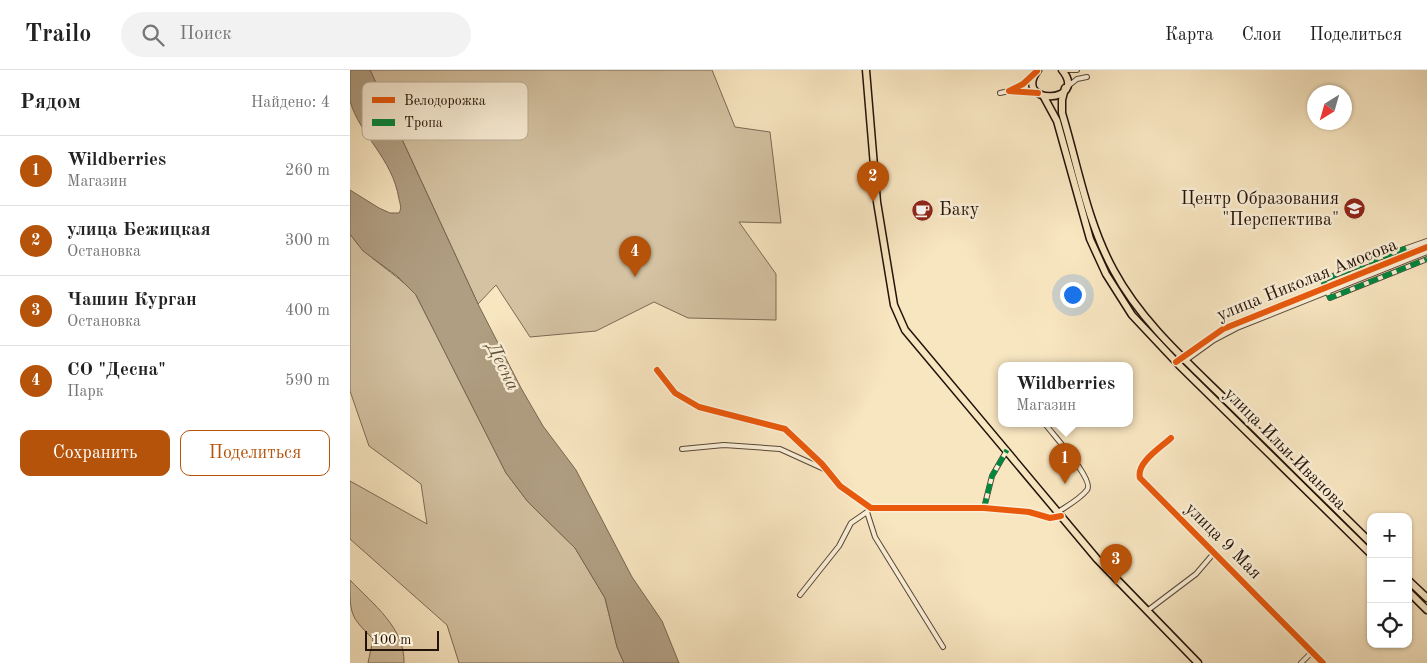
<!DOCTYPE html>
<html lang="ru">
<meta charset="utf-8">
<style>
body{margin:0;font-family:"Old Standard TT",serif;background:#f2f2f2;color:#222}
.controls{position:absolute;right:15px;bottom:15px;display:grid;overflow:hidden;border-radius:10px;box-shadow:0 1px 4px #0004}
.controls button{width:45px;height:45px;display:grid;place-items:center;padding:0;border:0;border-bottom:1px solid #e0e0e0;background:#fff;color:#222;font:25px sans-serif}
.compass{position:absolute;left:957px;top:15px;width:45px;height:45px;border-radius:50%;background:#fff;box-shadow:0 1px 4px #0004;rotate:217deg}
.scale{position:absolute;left:15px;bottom:12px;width:74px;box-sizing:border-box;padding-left:5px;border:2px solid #231209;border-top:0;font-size:14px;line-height:18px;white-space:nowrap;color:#231209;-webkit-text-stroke:4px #faefd7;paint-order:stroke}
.you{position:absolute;left:722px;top:224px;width:18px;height:18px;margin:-12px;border:4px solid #fff;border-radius:50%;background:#1a73e8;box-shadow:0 0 0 8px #1a73e833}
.badge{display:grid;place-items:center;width:32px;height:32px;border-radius:50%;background:#b45309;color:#fff;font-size:16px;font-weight:700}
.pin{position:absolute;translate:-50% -41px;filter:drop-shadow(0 1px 2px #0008)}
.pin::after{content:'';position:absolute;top:26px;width:18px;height:15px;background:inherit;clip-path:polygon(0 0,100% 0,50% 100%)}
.popup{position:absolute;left:648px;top:292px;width:135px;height:65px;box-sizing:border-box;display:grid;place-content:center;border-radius:10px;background:#fff;filter:drop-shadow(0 1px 4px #0005);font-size:16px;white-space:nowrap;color:#767676}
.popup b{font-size:19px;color:#222}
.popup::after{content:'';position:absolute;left:50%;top:100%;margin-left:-10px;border:10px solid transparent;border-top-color:#fff}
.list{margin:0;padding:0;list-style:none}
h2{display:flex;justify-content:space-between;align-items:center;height:65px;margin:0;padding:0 20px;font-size:21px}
h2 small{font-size:16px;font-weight:400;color:#767676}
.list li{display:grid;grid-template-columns:32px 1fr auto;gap:15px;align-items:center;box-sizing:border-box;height:70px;padding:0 20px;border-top:1px solid #e0e0e0}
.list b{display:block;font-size:19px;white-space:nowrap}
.list p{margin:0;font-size:16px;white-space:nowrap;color:#767676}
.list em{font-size:16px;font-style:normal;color:#767676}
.actions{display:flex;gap:10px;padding:15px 20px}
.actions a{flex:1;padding:11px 0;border:1px solid #b45309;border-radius:10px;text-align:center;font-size:18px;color:#b45309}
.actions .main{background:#b45309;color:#fff}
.icon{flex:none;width:28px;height:28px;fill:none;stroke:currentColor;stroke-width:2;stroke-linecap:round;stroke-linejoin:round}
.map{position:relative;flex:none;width:1077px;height:593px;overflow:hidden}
header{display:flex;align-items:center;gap:30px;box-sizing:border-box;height:70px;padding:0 25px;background:#fff;border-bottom:1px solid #e0e0e0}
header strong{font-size:24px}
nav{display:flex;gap:28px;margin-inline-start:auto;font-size:18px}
.search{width:350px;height:45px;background:#f2f2f2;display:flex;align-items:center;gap:12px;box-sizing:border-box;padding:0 18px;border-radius:28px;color:#767676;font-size:19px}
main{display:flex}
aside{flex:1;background:#fff}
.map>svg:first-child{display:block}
</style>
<header>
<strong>Trailo</strong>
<div class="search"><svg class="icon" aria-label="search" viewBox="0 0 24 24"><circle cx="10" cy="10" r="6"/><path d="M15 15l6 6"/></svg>Поиск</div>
<nav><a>Карта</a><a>Слои</a><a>Поделиться</a></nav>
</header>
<main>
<aside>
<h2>Рядом<small>Найдено: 4</small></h2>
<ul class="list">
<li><span class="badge">1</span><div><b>Wildberries</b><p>Магазин</p></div><em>260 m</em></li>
<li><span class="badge">2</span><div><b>улица Бежицкая</b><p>Остановка</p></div><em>300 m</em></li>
<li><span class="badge">3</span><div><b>Чашин Курган</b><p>Остановка</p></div><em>400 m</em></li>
<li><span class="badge">4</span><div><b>СО &quot;Десна&quot;</b><p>Парк</p></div><em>590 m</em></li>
</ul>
<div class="actions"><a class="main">Сохранить</a><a>Поделиться</a></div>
</aside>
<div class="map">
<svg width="1077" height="593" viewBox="0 0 1077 593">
<rect width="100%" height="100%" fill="#f8e6c1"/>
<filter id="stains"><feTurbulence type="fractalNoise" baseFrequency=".004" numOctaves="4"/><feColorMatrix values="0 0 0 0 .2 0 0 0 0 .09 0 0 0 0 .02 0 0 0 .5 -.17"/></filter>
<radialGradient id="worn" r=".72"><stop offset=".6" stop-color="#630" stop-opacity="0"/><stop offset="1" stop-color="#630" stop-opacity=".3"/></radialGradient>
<g fill="#d4c2a2" stroke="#7c6a56">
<polygon points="20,0 362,0 385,57 420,62 431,153 389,152 426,204 426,250 338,248 304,232 246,261 180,267 146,215 128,234"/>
<path d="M 0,164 C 17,190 46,202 66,225 L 156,403 L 178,432 L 225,478 L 255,528 L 267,577 L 274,593 L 109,593 L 97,555 L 0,469 L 0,411 L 77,454 L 71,414 L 19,376 L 0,321 Z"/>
<path d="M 0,510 C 23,534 55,558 54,593 L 18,593 L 23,569 C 0,546 0,545 0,510 Z"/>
</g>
<path fill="#b09e82" stroke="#786652" d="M 0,0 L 20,0 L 128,234 L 171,318 L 193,356 L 226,400 L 282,507 L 312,551 L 329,593 L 274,593 L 267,577 L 255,528 L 225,478 L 178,432 L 156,403 L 66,225 L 47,206 L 13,181 L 0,164 L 0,120 L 29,138 L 40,143 L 49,143 C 52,138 50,134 49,129 C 42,87 10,66 0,31 C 0,22 0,9 0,0 Z"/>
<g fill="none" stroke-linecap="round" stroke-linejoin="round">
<defs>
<g id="street">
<polyline points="717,0 727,0"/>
<polyline points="684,5 673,14 659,21 685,22"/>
<polyline points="717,17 727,9 737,7"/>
<polyline points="650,23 659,21"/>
<polyline points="1077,171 1017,192 973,210 980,228 1077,189"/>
<polyline points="832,288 873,259 1077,177"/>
<polyline points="835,291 864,270 887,258 1077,182"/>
<polyline points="307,300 325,323 349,337 435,359 472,394 490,416 521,438 634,438 679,442 700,448 711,446"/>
<path d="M 696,355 C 704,366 745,410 737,420 C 730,429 717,436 708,442"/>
<path d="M 821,368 C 810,378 786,393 790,408 L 973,593"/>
<polyline points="332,379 374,375 430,379 474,399"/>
<polyline points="521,438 517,442 525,467 593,577"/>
<polyline points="634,438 642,406 657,380"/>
<polyline points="450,525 489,476 501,453 517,442"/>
<polyline points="797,541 846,504 864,483"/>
<polyline points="951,593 962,582"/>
</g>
<g id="primary">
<polyline points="516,0 527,132 544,235 555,260 747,489 848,593"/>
<path d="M 688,0 C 661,36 740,34 712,0"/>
<path d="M 715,18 L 712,30 L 712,43 C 728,96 737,152 764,201 C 791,251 835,290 875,329 C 924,377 972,425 1021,473"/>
<polyline points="694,27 707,51 740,169 756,204 782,245 829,295 1021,484"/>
<polyline points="1058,510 1077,528"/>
<polyline points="1058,521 1077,540"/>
</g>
</defs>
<use href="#street" stroke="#584737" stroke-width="6"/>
<use href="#primary" stroke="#231209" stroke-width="9"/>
<use href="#street" stroke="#faefd7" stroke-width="4"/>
<use href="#primary" stroke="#f8e6c1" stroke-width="6"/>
<g stroke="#00873e" stroke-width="5" stroke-dasharray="10 5" stroke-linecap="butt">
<polyline points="1056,178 973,210 980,228 1077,189"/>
<polyline points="634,438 642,406 657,380"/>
</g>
<defs>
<g id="cycleway">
<polyline points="687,1 673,14 659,21 688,23"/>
<polyline points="826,292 873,259 1077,177"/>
<polyline points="307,300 325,323 349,337 435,359 472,394 490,416 521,438 634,438 679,442 700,448 711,446"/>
<path d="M 821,368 C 810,378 786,393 790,408 L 973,593"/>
</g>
</defs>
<use href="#cycleway" stroke="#faefd7" stroke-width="9"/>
<use href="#cycleway" stroke="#e8590c" stroke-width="6"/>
</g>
<defs>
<symbol id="school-disc" viewBox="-11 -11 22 22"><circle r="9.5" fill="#8f2418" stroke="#faefd7"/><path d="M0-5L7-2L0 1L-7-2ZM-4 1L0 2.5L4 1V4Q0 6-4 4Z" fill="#fff"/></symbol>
<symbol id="cafe-disc" viewBox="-11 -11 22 22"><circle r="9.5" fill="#8f2418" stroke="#faefd7"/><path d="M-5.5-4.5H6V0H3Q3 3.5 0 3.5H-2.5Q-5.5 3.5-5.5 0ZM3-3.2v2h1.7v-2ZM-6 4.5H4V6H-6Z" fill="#fff"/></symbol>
</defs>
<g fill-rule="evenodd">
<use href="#school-disc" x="992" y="126" width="25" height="25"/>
<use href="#cafe-disc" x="560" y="128" width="25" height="25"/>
</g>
<g text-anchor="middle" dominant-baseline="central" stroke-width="5" stroke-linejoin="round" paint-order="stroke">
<g font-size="18" fill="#231209" stroke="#faefd7" text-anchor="end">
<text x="989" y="129">Центр Образования<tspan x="989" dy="21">"Перспектива"</tspan></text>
<text x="589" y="140" text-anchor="start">Баку</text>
</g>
<g font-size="18" fill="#231209" stroke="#faefd7">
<text transform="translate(957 210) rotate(-22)">улица Николая Амосова</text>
<text transform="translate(935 379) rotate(45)">улица Ильи Иванова</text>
<text transform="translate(873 471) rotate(45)">улица 9 Мая</text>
</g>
<g font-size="19" font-style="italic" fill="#62513f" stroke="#faefd7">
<text transform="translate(152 297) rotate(64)">Десна</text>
</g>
</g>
<rect x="12" y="12" width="166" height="58" rx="8" fill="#faefd7" stroke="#baad99" stroke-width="1"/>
<rect x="22" y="27" width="23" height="6" fill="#e8590c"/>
<rect x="22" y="49" width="23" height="7" fill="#00873e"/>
<g font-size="14" fill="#231209">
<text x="54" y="35">Велодорожка</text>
<text x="54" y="57">Тропа</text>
</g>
<rect width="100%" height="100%" filter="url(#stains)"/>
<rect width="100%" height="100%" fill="url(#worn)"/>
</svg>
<div class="controls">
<button>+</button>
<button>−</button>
<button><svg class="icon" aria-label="locate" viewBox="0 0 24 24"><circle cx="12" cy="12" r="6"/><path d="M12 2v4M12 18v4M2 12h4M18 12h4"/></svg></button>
</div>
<svg class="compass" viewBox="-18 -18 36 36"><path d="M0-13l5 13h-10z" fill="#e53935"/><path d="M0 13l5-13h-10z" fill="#767676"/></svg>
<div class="scale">100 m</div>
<div class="you"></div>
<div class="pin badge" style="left:715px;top:414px">1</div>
<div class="popup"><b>Wildberries</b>Магазин</div>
<div class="pin badge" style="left:523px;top:132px">2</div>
<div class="pin badge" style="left:766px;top:515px">3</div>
<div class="pin badge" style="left:285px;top:207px">4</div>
</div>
</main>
